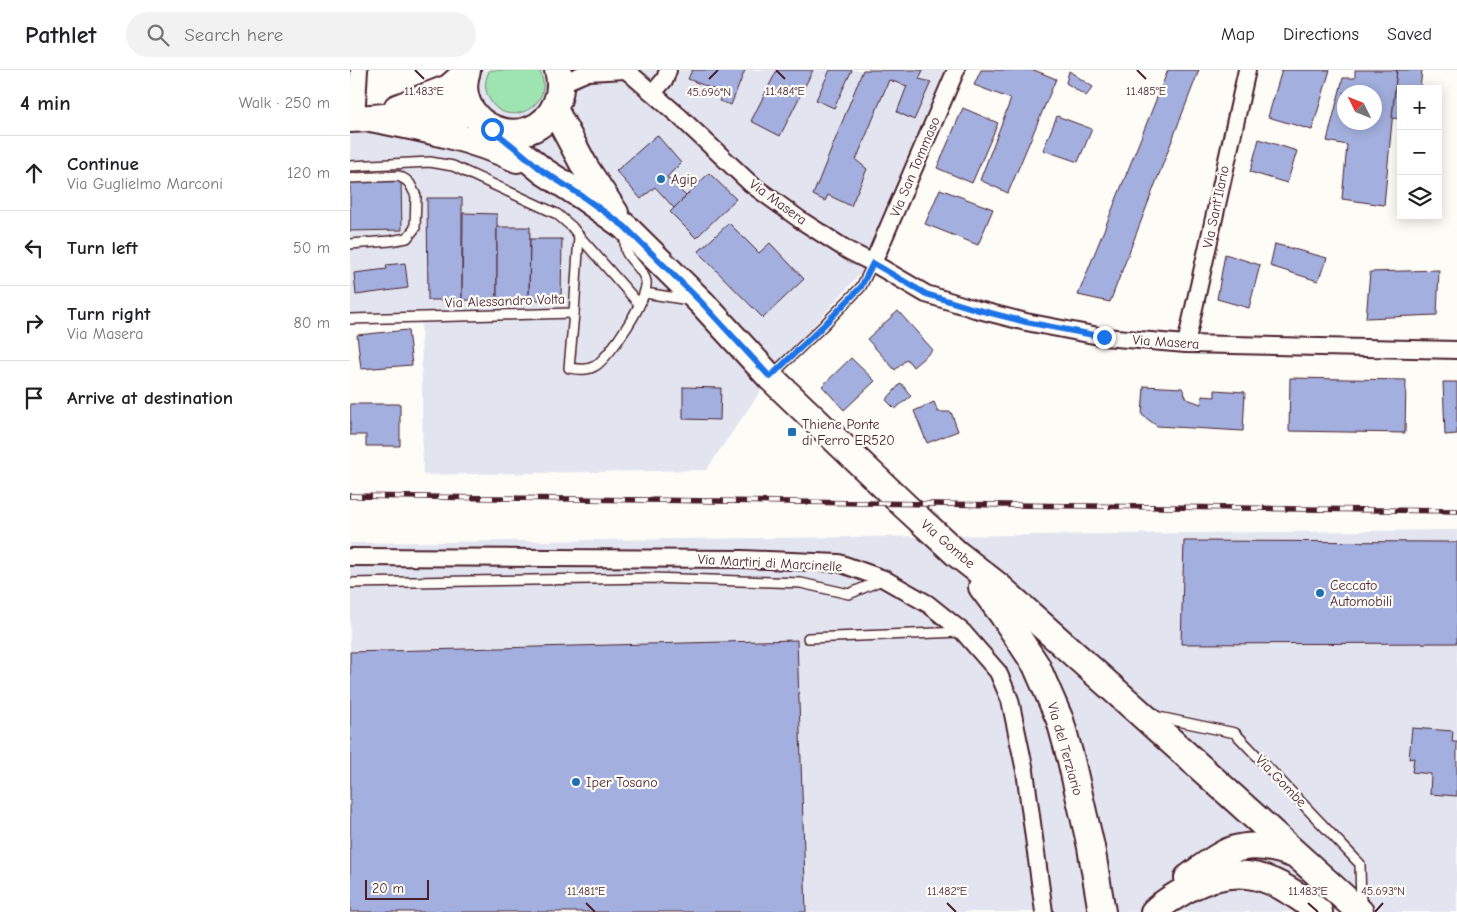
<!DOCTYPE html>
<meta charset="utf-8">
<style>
body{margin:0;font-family:"Comic Neue",sans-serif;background:#f2f2f2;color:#202124}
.controls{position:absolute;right:15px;top:15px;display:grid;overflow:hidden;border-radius:0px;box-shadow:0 2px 12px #0003}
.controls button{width:45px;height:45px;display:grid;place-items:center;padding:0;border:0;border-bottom:1px solid #e0e0e0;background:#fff;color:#202124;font:25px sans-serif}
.compass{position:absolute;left:987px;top:15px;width:45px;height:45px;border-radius:50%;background:#fff;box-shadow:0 2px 12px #0003;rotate:313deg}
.scale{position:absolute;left:15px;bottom:12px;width:64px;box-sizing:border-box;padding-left:5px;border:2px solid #4a1f2b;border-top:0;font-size:14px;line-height:18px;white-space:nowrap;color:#4a1f2b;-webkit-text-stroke:4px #fdfcf7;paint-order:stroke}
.stop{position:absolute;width:15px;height:15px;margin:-11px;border:4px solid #1a73e8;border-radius:50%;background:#fff}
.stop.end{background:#1a73e8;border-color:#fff;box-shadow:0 1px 5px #0008}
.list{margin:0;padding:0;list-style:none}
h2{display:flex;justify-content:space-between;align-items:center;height:65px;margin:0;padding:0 20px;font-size:21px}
h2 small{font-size:16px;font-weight:400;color:#757577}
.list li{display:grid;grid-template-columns:32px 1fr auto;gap:15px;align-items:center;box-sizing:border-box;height:75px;padding:0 20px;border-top:1px solid #e0e0e0}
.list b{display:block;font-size:19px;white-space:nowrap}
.list p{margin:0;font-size:16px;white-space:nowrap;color:#757577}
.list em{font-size:16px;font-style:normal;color:#757577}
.icon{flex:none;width:28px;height:28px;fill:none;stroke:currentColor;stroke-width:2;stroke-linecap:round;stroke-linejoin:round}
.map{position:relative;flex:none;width:1107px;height:842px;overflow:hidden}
header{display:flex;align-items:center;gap:30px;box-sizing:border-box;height:70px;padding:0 25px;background:#fff;border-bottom:1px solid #e0e0e0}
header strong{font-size:24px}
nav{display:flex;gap:28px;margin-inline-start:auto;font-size:18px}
.search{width:350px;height:45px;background:#f2f2f2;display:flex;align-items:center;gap:12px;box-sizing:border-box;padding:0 18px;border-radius:28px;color:#757577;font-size:19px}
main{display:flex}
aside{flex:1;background:#fff}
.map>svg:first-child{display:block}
</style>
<header>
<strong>Pathlet</strong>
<div class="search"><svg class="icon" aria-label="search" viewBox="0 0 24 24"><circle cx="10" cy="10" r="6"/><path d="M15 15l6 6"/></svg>Search here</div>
<nav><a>Map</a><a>Directions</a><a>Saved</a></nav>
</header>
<main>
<aside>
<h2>4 min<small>Walk · 250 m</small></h2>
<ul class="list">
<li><svg class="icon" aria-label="ahead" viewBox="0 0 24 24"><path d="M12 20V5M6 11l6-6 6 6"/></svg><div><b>Continue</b><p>Via Guglielmo Marconi</p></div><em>120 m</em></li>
<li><svg class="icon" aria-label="left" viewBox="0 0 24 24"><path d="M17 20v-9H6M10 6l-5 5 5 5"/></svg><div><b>Turn left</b></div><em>50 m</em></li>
<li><svg class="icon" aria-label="right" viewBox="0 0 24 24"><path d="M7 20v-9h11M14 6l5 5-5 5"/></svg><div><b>Turn right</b><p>Via Masera</p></div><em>80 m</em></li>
<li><svg class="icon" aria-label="arrive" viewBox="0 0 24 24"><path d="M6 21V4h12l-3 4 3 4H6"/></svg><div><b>Arrive at destination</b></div></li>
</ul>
</aside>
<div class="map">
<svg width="1107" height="842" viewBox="0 0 1107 842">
<rect width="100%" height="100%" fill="#fdfcf7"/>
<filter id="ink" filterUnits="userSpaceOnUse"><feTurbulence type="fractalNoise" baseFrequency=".02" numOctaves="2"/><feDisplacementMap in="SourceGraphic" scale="10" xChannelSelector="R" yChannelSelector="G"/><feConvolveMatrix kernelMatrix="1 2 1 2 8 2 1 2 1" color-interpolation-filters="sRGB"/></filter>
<g filter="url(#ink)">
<g fill="#e2e5f0">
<polygon points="116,0 605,0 518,195 430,293 356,400 73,405 71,247 0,251 0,49"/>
<polygon points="1107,460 1107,842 0,842 0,473"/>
</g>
<path fill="#9ee4b1" stroke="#74826e" d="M 140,0 L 189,0 C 209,36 153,63 138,26 C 134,17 135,8 140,0 Z"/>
<g fill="#a3afde" stroke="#4a1f2b" fill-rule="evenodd">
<polygon points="342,0 395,0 381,35 369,31 373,23 338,9"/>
<polygon points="427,0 463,0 430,66 401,51"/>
<polygon points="480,0 502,0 484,38 466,30"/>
<polygon points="513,0 573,0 569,9 581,12 564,50 547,42 557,16 539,10 506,90 517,99 501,136 478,125 475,131 463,125"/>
<polygon points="631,0 684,0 706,9 658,123 630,110 661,29 624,15"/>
<polygon points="818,0 849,0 760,232 728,225"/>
<polygon points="932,0 980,0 962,60 918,47"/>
<path d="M 1005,0 L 1047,0 L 1034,135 L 992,129 L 997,75 L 977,71 L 993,8 L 1005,8 ZM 994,22 L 1024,22 L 1024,52 L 994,52 Z"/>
<polygon points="1047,0 1072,0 1070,19 1051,19 1051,49 1042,48"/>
<polygon points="719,1 743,17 736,26 716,13"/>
<polygon points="613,38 648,53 622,113 587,98"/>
<polygon points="707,46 742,59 728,92 693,80"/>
<polygon points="307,65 331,93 317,107 336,126 324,138 305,117 291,129 266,101"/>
<polygon points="909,69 947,81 937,113 900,102"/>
<polygon points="359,103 386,129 346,168 320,142"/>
<polygon points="51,110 52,160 0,161 0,111"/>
<polygon points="590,119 643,139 628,175 575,154"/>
<polygon points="77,128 112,128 112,230 78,230"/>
<polygon points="113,143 147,144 147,230 112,230"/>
<polygon points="379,153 409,183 420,173 454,209 413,248 348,182"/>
<polygon points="147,157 180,157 179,230 147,230"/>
<polygon points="180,169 212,169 211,230 179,230"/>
<polygon points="925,174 977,188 968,211 920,196"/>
<polygon points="875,184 910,195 899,238 867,229"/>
<polygon points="55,193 58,218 6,225 4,203 37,199 36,195"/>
<polygon points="1089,200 1087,245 1016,248 1020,202"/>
<polygon points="548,241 583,280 563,297 557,289 545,300 517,269"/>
<polygon points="58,260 62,295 11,299 7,265"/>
<polygon points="501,288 525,311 494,340 472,316"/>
<polygon points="940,308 1056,310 1055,363 939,361"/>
<polygon points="1093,312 1107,312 1107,364 1095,365"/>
<polygon points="551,313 561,326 545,339 536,330"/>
<polygon points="794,316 832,318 837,329 851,334 852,326 865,327 865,320 895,322 893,361 807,356 792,345"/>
<polygon points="333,317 371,318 370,350 333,349"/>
<polygon points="584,332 588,342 601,342 608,361 577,373 564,341"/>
<polygon points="0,334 50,334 50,376 16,376 16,365 0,365"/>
<polygon points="834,471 1107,472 1107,573 831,574"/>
<polygon points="447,570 456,842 0,842 0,582"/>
<polygon points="1062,658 1103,661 1102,672 1107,672 1107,726 1080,724 1081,704 1062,702 1064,688 1059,689"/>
</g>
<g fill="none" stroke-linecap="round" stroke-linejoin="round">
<defs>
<g id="service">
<polyline points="0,96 80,92 103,96 207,144 222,157 229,166 224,243 0,249"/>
<polyline points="0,108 49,106 56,110 60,114 66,126 65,158 57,168 40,171 0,174"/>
<polyline points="229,166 289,234"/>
<polyline points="295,223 339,230"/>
<path d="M 224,243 L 219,298 C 228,299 237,301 245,296 C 260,287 299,228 296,211 C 293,199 280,191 276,181 C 275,177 275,170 275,166"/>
<polyline points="422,305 472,257 511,217 523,193"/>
<polyline points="0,513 301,508 451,513 499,524 534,509"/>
<polyline points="458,568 612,562"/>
<polyline points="804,646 885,663 1010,794 1011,837"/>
</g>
<g id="minor">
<polyline points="276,0 330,47 401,114 452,151 499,181 523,193 576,224 625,239 676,252 754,267 836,274 1107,280"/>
<polyline points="210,14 238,2 275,0"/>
<polyline points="303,23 315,9 318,0"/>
<polyline points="6,49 9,0"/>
<polyline points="523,193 606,0"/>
<polyline points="836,274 897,0"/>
<polyline points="0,487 392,489 489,493 534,509 578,534 613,562 648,602 660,630 675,701 694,842"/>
</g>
<g id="primary">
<path d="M 117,0 C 98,58 182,89 206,34 C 211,23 211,11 208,0"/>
<polyline points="47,38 99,18 116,3"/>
<polyline points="204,39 236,99 265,143"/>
<path d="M 21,48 C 72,58 120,67 167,89"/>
<polyline points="0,49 21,48 87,43 123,43"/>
<polyline points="142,59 193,101 232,126 274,156 352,233 420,307 555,436 606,483 648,516 790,643 1010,842"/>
<polyline points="632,517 653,545 686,595 710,650 721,690 741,777 752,842"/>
<path d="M 838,808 C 852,798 866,786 882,780 C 902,773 926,777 945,785"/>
<path d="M 804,842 C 813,832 827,825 839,818 C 892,791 925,807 969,842"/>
</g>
</defs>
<use href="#service" stroke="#4a1f2b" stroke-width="12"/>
<use href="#minor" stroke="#4a1f2b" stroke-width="20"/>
<use href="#primary" stroke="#4a1f2b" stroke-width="30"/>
<use href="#service" stroke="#fdfcf7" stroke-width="9"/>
<use href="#minor" stroke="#fdfcf7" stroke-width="16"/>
<use href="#primary" stroke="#fdfcf7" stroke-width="26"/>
<defs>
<polyline id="rail" points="0,426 1107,441"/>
</defs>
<use href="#rail" stroke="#4a1f2b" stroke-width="5.5"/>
<use href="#rail" stroke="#fdfcf7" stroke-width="4" stroke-dasharray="11" stroke-linecap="butt"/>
</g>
</g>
<g fill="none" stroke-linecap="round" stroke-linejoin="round" filter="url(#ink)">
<polyline stroke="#1a73e8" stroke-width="6" points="142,59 193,101 232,126 274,156 352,233 420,307 472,257 511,217 523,193 576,224 625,239 676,252 754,267"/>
</g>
<path fill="none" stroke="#4a1f2b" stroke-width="2" d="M 65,0 L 74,9M 426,0 L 435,9M 787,0 L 796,9M 359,9 L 368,0M 236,833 L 245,842M 597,833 L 606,842M 958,833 L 968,842M 1025,842 L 1033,833"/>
<g fill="#1f6fb2" stroke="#fdfcf7" stroke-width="2">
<circle cx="311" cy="109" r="5"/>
<rect x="437" y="357" width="10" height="10" rx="2.5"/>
<circle cx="970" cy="523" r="5"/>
<circle cx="226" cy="712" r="5"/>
</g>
<g text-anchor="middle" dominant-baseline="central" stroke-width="4.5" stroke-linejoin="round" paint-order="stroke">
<g font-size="14" fill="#4a1f2b" stroke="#fdfcf7">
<text transform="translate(565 97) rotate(-67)">Via San Tommaso</text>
<text transform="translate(428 132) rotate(36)">Via Masera</text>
<text transform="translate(866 137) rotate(-78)">Via Sant'Ilario</text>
<text transform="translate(155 231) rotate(-2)">Via Alessandro Volta</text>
<text transform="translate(816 272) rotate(4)">Via Masera</text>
<text transform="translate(598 474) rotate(41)">Via Gombe</text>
<text transform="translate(420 493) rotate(3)">Via Martiri di Marcinelle</text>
<text transform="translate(715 679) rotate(74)">Via del Terziario</text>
<text transform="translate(931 711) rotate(46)">Via Gombe</text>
</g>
<g font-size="14" fill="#4a1f2b" stroke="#fdfcf7" text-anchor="start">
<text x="321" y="109">Agip</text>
<text x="452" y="354">Thiene Ponte<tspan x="452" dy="16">di Ferro ER520</tspan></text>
<text x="980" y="515">Ceccato<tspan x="980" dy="16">Automobili</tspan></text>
<text x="236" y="712">Iper Tosano</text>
</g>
</g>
<g font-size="12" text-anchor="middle" fill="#4a1f2b" stroke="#fdfcf7" stroke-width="4.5" stroke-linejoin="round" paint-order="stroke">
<text x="74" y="25">11.483°E</text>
<text x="435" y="25">11.484°E</text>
<text x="796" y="25">11.485°E</text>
<text x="359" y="26">45.696°N</text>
<text x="1033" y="825">45.693°N</text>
<text x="236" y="825">11.481°E</text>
<text x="597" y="825">11.482°E</text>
<text x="958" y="825">11.483°E</text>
</g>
</svg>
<div class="controls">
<button>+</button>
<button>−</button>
<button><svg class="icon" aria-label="layers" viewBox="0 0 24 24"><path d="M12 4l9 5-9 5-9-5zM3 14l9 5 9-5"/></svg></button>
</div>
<svg class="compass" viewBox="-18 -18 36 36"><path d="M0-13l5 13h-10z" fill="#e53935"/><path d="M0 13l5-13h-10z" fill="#757577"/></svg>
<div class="scale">20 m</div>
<div class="stop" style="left:142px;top:59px"></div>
<div class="stop end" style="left:754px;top:267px"></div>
</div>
</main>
